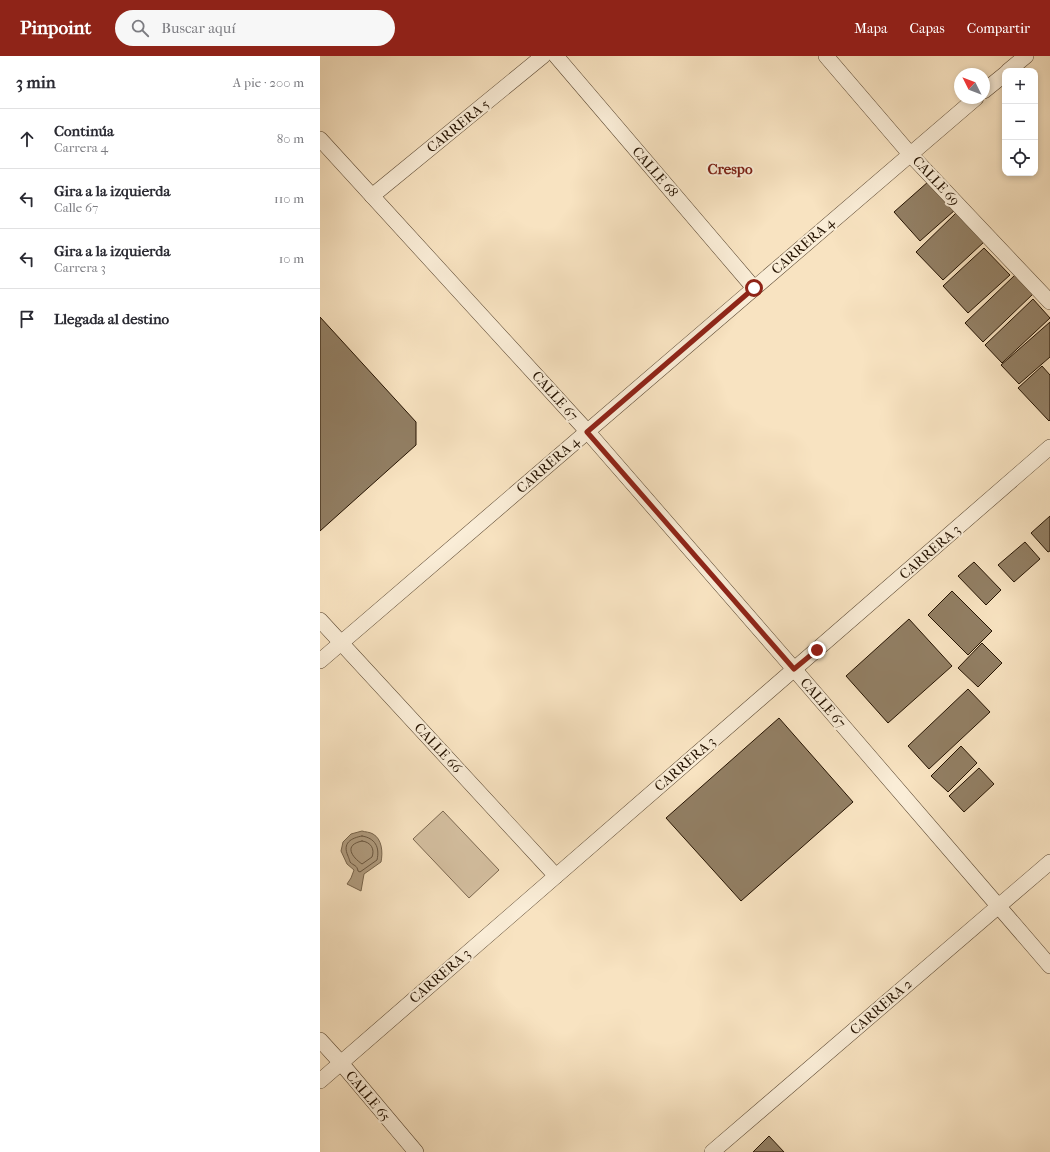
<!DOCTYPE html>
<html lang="es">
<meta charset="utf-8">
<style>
body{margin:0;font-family:"IM FELL French Canon",serif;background:#f7f7f7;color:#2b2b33}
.controls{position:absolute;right:12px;top:12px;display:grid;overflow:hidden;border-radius:8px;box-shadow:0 2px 6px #0003}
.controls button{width:36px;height:36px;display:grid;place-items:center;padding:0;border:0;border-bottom:1px solid #e1e1e2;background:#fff;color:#2b2b33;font:20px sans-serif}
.compass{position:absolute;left:634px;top:12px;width:36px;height:36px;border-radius:50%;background:#fff;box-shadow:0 2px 6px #0003;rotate:312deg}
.stop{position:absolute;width:12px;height:12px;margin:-9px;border:3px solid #8f2418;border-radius:50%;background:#fff}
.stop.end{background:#8f2418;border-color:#fff;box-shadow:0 1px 4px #0008}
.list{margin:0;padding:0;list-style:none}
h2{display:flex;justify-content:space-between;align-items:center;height:52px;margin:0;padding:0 16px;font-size:17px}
h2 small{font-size:13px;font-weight:400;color:#7c7c81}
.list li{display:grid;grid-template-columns:26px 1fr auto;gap:12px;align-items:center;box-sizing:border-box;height:60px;padding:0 16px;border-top:1px solid #e1e1e2}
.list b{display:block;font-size:15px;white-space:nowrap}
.list p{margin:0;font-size:13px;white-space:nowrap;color:#7c7c81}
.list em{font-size:13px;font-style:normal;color:#7c7c81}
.icon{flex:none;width:22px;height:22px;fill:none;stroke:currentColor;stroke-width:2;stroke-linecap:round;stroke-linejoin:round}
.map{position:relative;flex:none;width:730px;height:1096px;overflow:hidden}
header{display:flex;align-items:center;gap:24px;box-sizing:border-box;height:56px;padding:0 20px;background:#8f2418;color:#fff}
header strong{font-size:19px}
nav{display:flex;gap:22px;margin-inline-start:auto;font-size:14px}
.search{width:280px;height:36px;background:#f7f7f7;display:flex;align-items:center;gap:10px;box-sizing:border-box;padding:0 14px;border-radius:22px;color:#7c7c81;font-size:15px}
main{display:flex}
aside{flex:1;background:#fff}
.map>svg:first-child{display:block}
</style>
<header>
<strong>Pinpoint</strong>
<div class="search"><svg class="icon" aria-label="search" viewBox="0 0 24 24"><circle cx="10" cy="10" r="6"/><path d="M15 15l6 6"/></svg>Buscar aquí</div>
<nav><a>Mapa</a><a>Capas</a><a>Compartir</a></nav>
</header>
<main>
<aside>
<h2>3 min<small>A pie · 200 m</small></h2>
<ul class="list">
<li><svg class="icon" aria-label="ahead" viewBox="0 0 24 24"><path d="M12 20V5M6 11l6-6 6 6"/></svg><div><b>Continúa</b><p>Carrera 4</p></div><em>80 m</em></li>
<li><svg class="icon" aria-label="left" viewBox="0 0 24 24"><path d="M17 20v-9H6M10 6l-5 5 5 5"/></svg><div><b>Gira a la izquierda</b><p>Calle 67</p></div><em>110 m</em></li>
<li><svg class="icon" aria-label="left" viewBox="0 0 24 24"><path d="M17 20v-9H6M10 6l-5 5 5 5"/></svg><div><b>Gira a la izquierda</b><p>Carrera 3</p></div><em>10 m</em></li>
<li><svg class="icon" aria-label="arrive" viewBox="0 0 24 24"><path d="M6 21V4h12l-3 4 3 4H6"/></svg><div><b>Llegada al destino</b></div></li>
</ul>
</aside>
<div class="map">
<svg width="730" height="1096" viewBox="0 0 730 1096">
<rect width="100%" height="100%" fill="#f8e3c1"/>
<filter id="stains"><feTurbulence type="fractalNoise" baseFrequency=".005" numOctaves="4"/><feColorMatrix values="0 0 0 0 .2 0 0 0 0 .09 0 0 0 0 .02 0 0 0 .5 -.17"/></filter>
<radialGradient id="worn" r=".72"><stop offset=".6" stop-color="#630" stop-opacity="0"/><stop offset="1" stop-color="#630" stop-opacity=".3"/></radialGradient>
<polygon fill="#d4bfa0" stroke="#7c6850" points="123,755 179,814 149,842 93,783"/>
<path fill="#b09c7f" stroke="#78654c" d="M 42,775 C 45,776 50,776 53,778 C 62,783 63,796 61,806 L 44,818 L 41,835 L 27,828 L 31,822 L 34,814 L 27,808 L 21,795 L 23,786 L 31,778 Z"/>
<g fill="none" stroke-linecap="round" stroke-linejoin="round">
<g stroke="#6a5740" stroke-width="1">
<path d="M 42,780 C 55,782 60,791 57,804 L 40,816 L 38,815 C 37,809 34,810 30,806 C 30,805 28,800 28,800 C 22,787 31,782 42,780 Z"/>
<path d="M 42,785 C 51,786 55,793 52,801 L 42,808 C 32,801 23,789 42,785 Z"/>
</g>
</g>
<g fill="#927f64" stroke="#241200">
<polygon points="609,125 635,154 600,185 574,156"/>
<polygon points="636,157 664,186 623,224 596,196"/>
<polygon points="664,192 690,219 648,257 623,230"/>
<polygon points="695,219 713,238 663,286 645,267"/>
<polygon points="713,243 730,262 682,307 665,289"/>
<polygon points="0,261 96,366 96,389 0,475"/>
<polygon points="730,266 730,301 699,328 681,309"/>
<polygon points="722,310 730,319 730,364 729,365 698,332"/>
<polygon points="730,460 730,495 728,496 711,477"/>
<polygon points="705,486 720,503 694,526 678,509"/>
<polygon points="654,506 681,534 666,549 638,520"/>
<polygon points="632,535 672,575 648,599 608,559"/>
<polygon points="589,563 632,610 568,667 526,620"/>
<polygon points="662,587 682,607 658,631 638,612"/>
<polygon points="648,633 670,656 609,713 588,690"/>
<polygon points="459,662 533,746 421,845 346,762"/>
<polygon points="641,690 657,707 628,736 611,720"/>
<polygon points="659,712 674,728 644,756 629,740"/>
<polygon points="449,1080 464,1096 433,1096"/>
</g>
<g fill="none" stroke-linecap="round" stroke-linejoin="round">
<defs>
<g id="street">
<polyline points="236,0 434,232"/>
<polyline points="506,0 590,98 730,246"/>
<polyline points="688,15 706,0"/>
<polyline points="664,35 685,18"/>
<polyline points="0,83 267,375 474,613 730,910"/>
<polyline points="52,140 223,0"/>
<polyline points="0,564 236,820"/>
<polyline points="0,605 656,42"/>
<polyline points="0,984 21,1007 96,1096"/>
<polyline points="0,1025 730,391"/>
<polyline points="392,1096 730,806"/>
</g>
</defs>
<use href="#street" stroke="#594630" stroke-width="16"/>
<use href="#street" stroke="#faedd7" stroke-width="15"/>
</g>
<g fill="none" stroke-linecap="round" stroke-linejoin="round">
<polyline stroke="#8f2418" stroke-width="5" points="434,232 267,376 474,613 497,594"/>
</g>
<g text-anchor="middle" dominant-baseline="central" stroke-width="4" stroke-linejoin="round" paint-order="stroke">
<g font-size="14" fill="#241200" stroke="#faedd7">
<text transform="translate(138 70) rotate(-39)">CARRERA 5</text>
<text transform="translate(335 116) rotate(49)">CALLE 68</text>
<text transform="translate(616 125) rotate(47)">CALLE 69</text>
<text transform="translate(483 190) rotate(-41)">CARRERA 4</text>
<text transform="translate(235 340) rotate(48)">CALLE 67</text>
<text transform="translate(228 409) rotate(-41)">CARRERA 4</text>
<text transform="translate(610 496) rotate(-41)">CARRERA 3</text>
<text transform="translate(503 647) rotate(49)">CALLE 67</text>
<text transform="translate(118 692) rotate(47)">CALLE 66</text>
<text transform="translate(365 708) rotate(-41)">CARRERA 3</text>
<text transform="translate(120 920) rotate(-41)">CARRERA 3</text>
<text transform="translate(561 951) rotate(-41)">CARRERA 2</text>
<text transform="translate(48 1040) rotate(50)">CALLE 65</text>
</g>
<g font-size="15" font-weight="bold" fill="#7a1f14" stroke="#faedd7">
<text x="410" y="113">Crespo</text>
</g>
</g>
<rect width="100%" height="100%" filter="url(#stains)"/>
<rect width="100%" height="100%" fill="url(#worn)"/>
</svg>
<div class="controls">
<button>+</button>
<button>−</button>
<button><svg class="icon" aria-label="locate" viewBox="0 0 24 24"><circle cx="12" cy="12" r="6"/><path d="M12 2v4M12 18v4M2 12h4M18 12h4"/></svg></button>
</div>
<svg class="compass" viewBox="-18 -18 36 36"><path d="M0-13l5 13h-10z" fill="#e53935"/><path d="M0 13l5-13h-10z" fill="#7c7c81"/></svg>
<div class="stop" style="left:434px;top:232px"></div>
<div class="stop end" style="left:497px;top:594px"></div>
</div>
</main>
